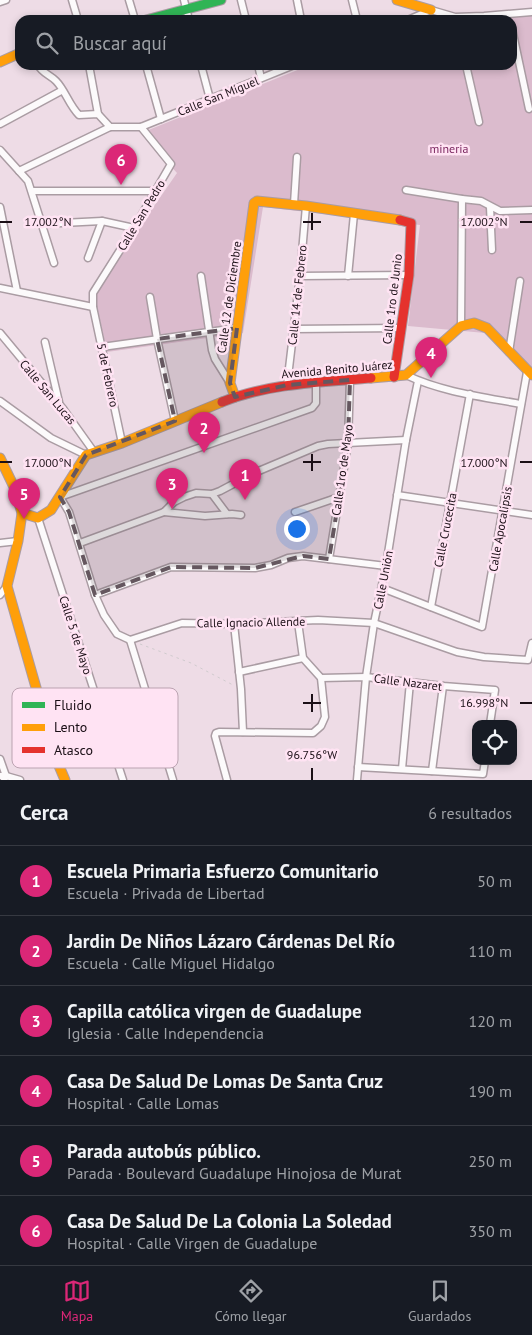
<!DOCTYPE html>
<html lang="es">
<meta charset="utf-8">
<style>
body{margin:0;font-family:"PT Sans",sans-serif;background:#20242c;color:#f1f3f6}
.controls{position:absolute;right:15px;bottom:15px;display:grid;overflow:hidden;border-radius:10px;box-shadow:0 2px 8px #0003}
.controls button{width:45px;height:45px;display:grid;place-items:center;padding:0;border:0;border-bottom:1px solid #363941;background:#171b24;color:#f1f3f6;font:25px sans-serif}
.you{position:absolute;left:296px;top:528px;width:18px;height:18px;margin:-12px;border:4px solid #fff;border-radius:50%;background:#1a73e8;box-shadow:0 0 0 8px #1a73e833}
.badge{display:grid;place-items:center;width:32px;height:32px;border-radius:50%;background:#db2777;color:#fff;font-size:16px;font-weight:700}
.pin{position:absolute;translate:-50% -41px;filter:drop-shadow(0 1px 2px #0008)}
.pin::after{content:'';position:absolute;top:26px;width:18px;height:15px;background:inherit;clip-path:polygon(0 0,100% 0,50% 100%)}
.list{margin:0;padding:0;list-style:none}
h2{display:flex;justify-content:space-between;align-items:center;height:65px;margin:0;padding:0 20px;font-size:21px}
h2 small{font-size:16px;font-weight:400;color:#9ea1a6}
.list li{display:grid;grid-template-columns:32px 1fr auto;gap:15px;align-items:center;box-sizing:border-box;height:70px;padding:0 20px;border-top:1px solid #363941}
.list b{display:block;font-size:19px;white-space:nowrap}
.list p{margin:0;font-size:16px;white-space:nowrap;color:#9ea1a6}
.list em{font-size:16px;font-style:normal;color:#9ea1a6}
.icon{flex:none;width:28px;height:28px;fill:none;stroke:currentColor;stroke-width:2;stroke-linecap:round;stroke-linejoin:round}
.map{position:relative;flex:none;width:532px;height:780px;overflow:hidden}
.search{position:absolute;background:#171b24;box-shadow:0 2px 8px #0003;left:15px;right:15px;top:15px;height:55px;display:flex;align-items:center;gap:12px;box-sizing:border-box;padding:0 18px;border-radius:15px;color:#9ea1a6;font-size:19px}
.sheet{height:485px;background:#171b24}
nav{display:flex;justify-content:space-around;align-items:center;box-sizing:border-box;height:70px;border-top:1px solid #363941;background:#171b24;font-size:14px;color:#9ea1a6}
nav a{display:grid;justify-items:center;gap:2px}
nav .on{color:#db2777}
.map>svg:first-child{display:block}
</style>
<div class="map">
<svg width="532" height="780" viewBox="0 0 532 780">
<rect width="100%" height="100%" fill="#eedce6"/>
<polygon fill="#dbbbcd" points="532,15 532,375 496,334 408,326 420,225 263,207 243,333 107,352 94,293 177,173 141,133 310,65 512,65 512,20 498,20"/>
<g fill="none" stroke-linecap="round" stroke-linejoin="round">
<defs>
<g id="street">
<polyline points="72,0 78,20"/>
<polyline points="129,0 135,20"/>
<polyline points="184,0 189,20"/>
<polyline points="241,0 246,20"/>
<polyline points="297,0 301,20"/>
<polyline points="352,0 357,20"/>
<polyline points="0,2 6,0"/>
<polyline points="408,20 431,10 455,17 484,16 532,12"/>
<polyline points="512,29 529,109"/>
<path d="M 38,65 C 42,73 50,75 56,81 C 65,90 69,105 79,115 L 98,114 L 110,127 L 141,127 L 294,65"/>
<polyline points="89,65 98,114"/>
<polyline points="146,65 161,119"/>
<polyline points="201,65 210,99"/>
<polyline points="258,65 261,78"/>
<polyline points="466,65 479,122"/>
<polyline points="0,124 61,91"/>
<polyline points="0,150 28,181 54,263"/>
<polyline points="19,171 110,127"/>
<polyline points="406,190 462,199 481,201 500,211 532,210"/>
<polyline points="32,191 156,191"/>
<polyline points="294,204 297,157"/>
<polyline points="0,207 17,291"/>
<polyline points="490,207 492,250"/>
<polyline points="42,224 102,221 134,228"/>
<polyline points="88,258 102,221"/>
<polyline points="201,276 212,350 215,359 230,383"/>
<polyline points="300,276 409,275"/>
<polyline points="348,276 354,214"/>
<polyline points="0,288 93,307"/>
<polyline points="150,297 157,339 175,421"/>
<polyline points="461,326 462,199"/>
<polyline points="293,329 401,328"/>
<polyline points="0,333 64,410 94,452"/>
<polyline points="45,342 59,402"/>
<polyline points="102,347 237,328"/>
<polyline points="509,352 520,281"/>
<path d="M 406,375 C 442,392 483,397 521,404"/>
<polyline points="287,385 300,276 306,206"/>
<polyline points="0,401 51,438 86,455"/>
<polyline points="122,443 93,307 93,293 134,228 171,164 141,127"/>
<polyline points="212,494 227,514"/>
<polyline points="397,495 532,515"/>
<polyline points="164,512 205,516 232,514 241,515"/>
<polyline points="295,512 339,497"/>
<polyline points="38,518 123,780"/>
<polyline points="0,543 18,541"/>
<polyline points="80,543 164,512 174,502 184,497 196,493 212,494 220,491 254,473 318,446 328,444 406,440"/>
<polyline points="329,559 348,443 350,380"/>
<polyline points="382,588 482,627 527,372"/>
<polyline points="0,595 7,586"/>
<polyline points="95,595 171,567 255,568 271,565 288,558 303,556 386,566"/>
<polyline points="431,607 470,394"/>
<polyline points="234,624 241,689 243,732"/>
<polyline points="130,640 117,634 104,615 95,595 69,512 60,497 312,408 316,403 316,382"/>
<polyline points="130,640 182,623 234,624 318,620 374,623 457,652 484,657 528,660 532,643"/>
<polyline points="130,640 173,780"/>
<polyline points="239,672 303,658"/>
<polyline points="321,678 366,677 443,686 495,690 490,724"/>
<polyline points="0,759 6,776 4,780"/>
<polyline points="358,767 483,774 485,761"/>
<polyline points="402,769 410,682"/>
<polyline points="432,771 443,686"/>
<polyline points="0,776 6,776 20,780"/>
<polyline points="227,780 215,736 216,733 219,732 313,733 321,726 325,717 321,678 303,658 298,622"/>
<polyline points="357,780 366,677 374,623 386,566 406,440 418,381"/>
</g>
<polyline id="fast" points="146,20 221,0"/>
<g id="slow">
<polyline points="397,0 431,10"/>
<polyline points="0,62 20,53"/>
<polyline points="371,378 406,375 461,326 474,323 487,328 532,375"/>
<polyline points="235,397 230,383 254,203 257,201 306,206 400,220"/>
<polyline points="0,458 14,487 22,513 18,541 7,586 57,761 65,780"/>
<polyline points="22,513 38,518 51,510 86,455 122,443 222,402"/>
</g>
<g id="jam">
<polyline points="394,377 409,275 411,223 400,220"/>
<path d="M 222,402 C 269,383 322,382 371,378"/>
</g>
</defs>
<use href="#street" stroke="#aa9ca3" stroke-width="9"/>
<use href="#fast" stroke="#aa9ca3" stroke-width="11"/>
<use href="#slow" stroke="#aa9ca3" stroke-width="11"/>
<use href="#jam" stroke="#aa9ca3" stroke-width="11"/>
<polyline stroke="#d0cbce" stroke-width="1" stroke-dasharray="2.5 4" stroke-linecap="butt" points="140,644 191,663 233,685"/>
<use href="#street" stroke="#fcfafb" stroke-width="6"/>
<use href="#fast" stroke="#30b455" stroke-width="9"/>
<use href="#slow" stroke="#ff9f0a" stroke-width="9"/>
<use href="#jam" stroke="#e5322d" stroke-width="9"/>
</g>
<path fill="#65575f" fill-opacity="0.2" stroke="#65575f" stroke-width="4" stroke-dasharray="10 6" stroke-linejoin="round" d="M 237,328 L 230,383 L 235,397 L 287,385 L 350,380 L 348,443 L 329,559 L 303,556 L 255,568 L 171,567 L 95,595 L 69,512 L 60,497 L 86,455 L 175,421 L 157,339 Z"/>
<path fill="none" stroke="#1b0f16" stroke-width="2" d="M 312,213 L 312,230M 0,222 L 12,222M 303,222 L 321,222M 520,222 L 532,222M 312,454 L 312,471M 0,462 L 12,462M 303,462 L 321,462M 520,462 L 532,462M 312,694 L 312,712M 303,703 L 321,703M 520,703 L 532,703M 312,768 L 312,780"/>
<g text-anchor="middle" dominant-baseline="central" stroke-width="5" stroke-linejoin="round" paint-order="stroke">
<g font-size="12" fill="#1b0f16" stroke="#ffe3f3">
<text transform="translate(218 96) rotate(-22)">Calle San Miguel</text>
<text transform="translate(141 215) rotate(-59)">Calle San Pedro</text>
<text transform="translate(297 295) rotate(-84)">Calle 14 de Febrero</text>
<text transform="translate(229 297) rotate(-82)">Calle 12 de Diciembre</text>
<text transform="translate(392 299) rotate(-83)">Calle 1ro de Junio</text>
<text transform="translate(337 369) rotate(-5)">Avenida Benito Juárez</text>
<text transform="translate(108 375) rotate(78)">5 de Febrero</text>
<text transform="translate(48 392) rotate(50)">Calle San Lucas</text>
<text transform="translate(342 470) rotate(-82)">Calle 1ro de Mayo</text>
<text transform="translate(500 529) rotate(-80)">Calle Apocalipsis</text>
<text transform="translate(445 530) rotate(-79)">Calle Crucecita</text>
<text transform="translate(383 580) rotate(-79)">Calle Unión</text>
<text transform="translate(251 622) rotate(-1)">Calle Ignacio Allende</text>
<text transform="translate(76 635) rotate(72)">Calle 5 de Mayo</text>
<text transform="translate(408 682) rotate(7)">Calle Nazaret</text>
</g>
<g font-size="12" fill="#7a265f" stroke="#ffe3f3">
<text x="449" y="148">mineria</text>
</g>
</g>
<rect x="12" y="688" width="166" height="80" rx="8" fill="#ffe3f3" stroke="#bba3b1" stroke-width="1"/>
<rect x="22" y="702" width="23" height="6" fill="#30b455"/>
<rect x="22" y="724" width="23" height="7" fill="#ff9f0a"/>
<rect x="22" y="747" width="23" height="6" fill="#e5322d"/>
<g font-size="14" fill="#1b0f16">
<text x="54" y="710">Fluido</text>
<text x="54" y="732">Lento</text>
<text x="54" y="755">Atasco</text>
</g>
<g font-size="12" text-anchor="middle" fill="#1b0f16" stroke="#ffe3f3" stroke-width="5" stroke-linejoin="round" paint-order="stroke">
<text x="48" y="226">17.002°N</text>
<text x="484" y="226">17.002°N</text>
<text x="48" y="467">17.000°N</text>
<text x="484" y="467">17.000°N</text>
<text x="484" y="707">16.998°N</text>
<text x="312" y="759">96.756°W</text>
</g>
</svg>
<div class="controls">
<button><svg class="icon" aria-label="locate" viewBox="0 0 24 24"><circle cx="12" cy="12" r="6"/><path d="M12 2v4M12 18v4M2 12h4M18 12h4"/></svg></button>
</div>
<div class="you"></div>
<div class="pin badge" style="left:245px;top:500px">1</div>
<div class="pin badge" style="left:204px;top:453px">2</div>
<div class="pin badge" style="left:172px;top:509px">3</div>
<div class="pin badge" style="left:431px;top:378px">4</div>
<div class="pin badge" style="left:24px;top:519px">5</div>
<div class="pin badge" style="left:121px;top:185px">6</div>
<div class="search"><svg class="icon" aria-label="search" viewBox="0 0 24 24"><circle cx="10" cy="10" r="6"/><path d="M15 15l6 6"/></svg>Buscar aquí</div>
</div>
<section class="sheet">
<h2>Cerca<small>6 resultados</small></h2>
<ul class="list">
<li><span class="badge">1</span><div><b>Escuela Primaria Esfuerzo Comunitario</b><p>Escuela · Privada de Libertad</p></div><em>50 m</em></li>
<li><span class="badge">2</span><div><b>Jardin De Niños Lázaro Cárdenas Del Río</b><p>Escuela · Calle Miguel Hidalgo</p></div><em>110 m</em></li>
<li><span class="badge">3</span><div><b>Capilla católica virgen de Guadalupe</b><p>Iglesia · Calle Independencia</p></div><em>120 m</em></li>
<li><span class="badge">4</span><div><b>Casa De Salud De Lomas De Santa Cruz</b><p>Hospital · Calle Lomas</p></div><em>190 m</em></li>
<li><span class="badge">5</span><div><b>Parada autobús público.</b><p>Parada · Boulevard Guadalupe Hinojosa de Murat</p></div><em>250 m</em></li>
<li><span class="badge">6</span><div><b>Casa De Salud De La Colonia La Soledad</b><p>Hospital · Calle Virgen de Guadalupe</p></div><em>350 m</em></li>
</ul>
</section>
<nav>
<a class="on"><svg class="icon" aria-label="map" viewBox="0 0 24 24"><path d="M3 6l6-2 6 2 6-2v14l-6 2-6-2-6 2zM9 4v14M15 6v14"/></svg>Mapa</a>
<a><svg class="icon" aria-label="directions" viewBox="0 0 24 24"><path d="M12 3l9 9-9 9-9-9zM9 14v-3h6M13 9l2 2-2 2"/></svg>Cómo llegar</a>
<a><svg class="icon" aria-label="saved" viewBox="0 0 24 24"><path d="M7 4h10v16l-5-4-5 4z"/></svg>Guardados</a>
</nav>
